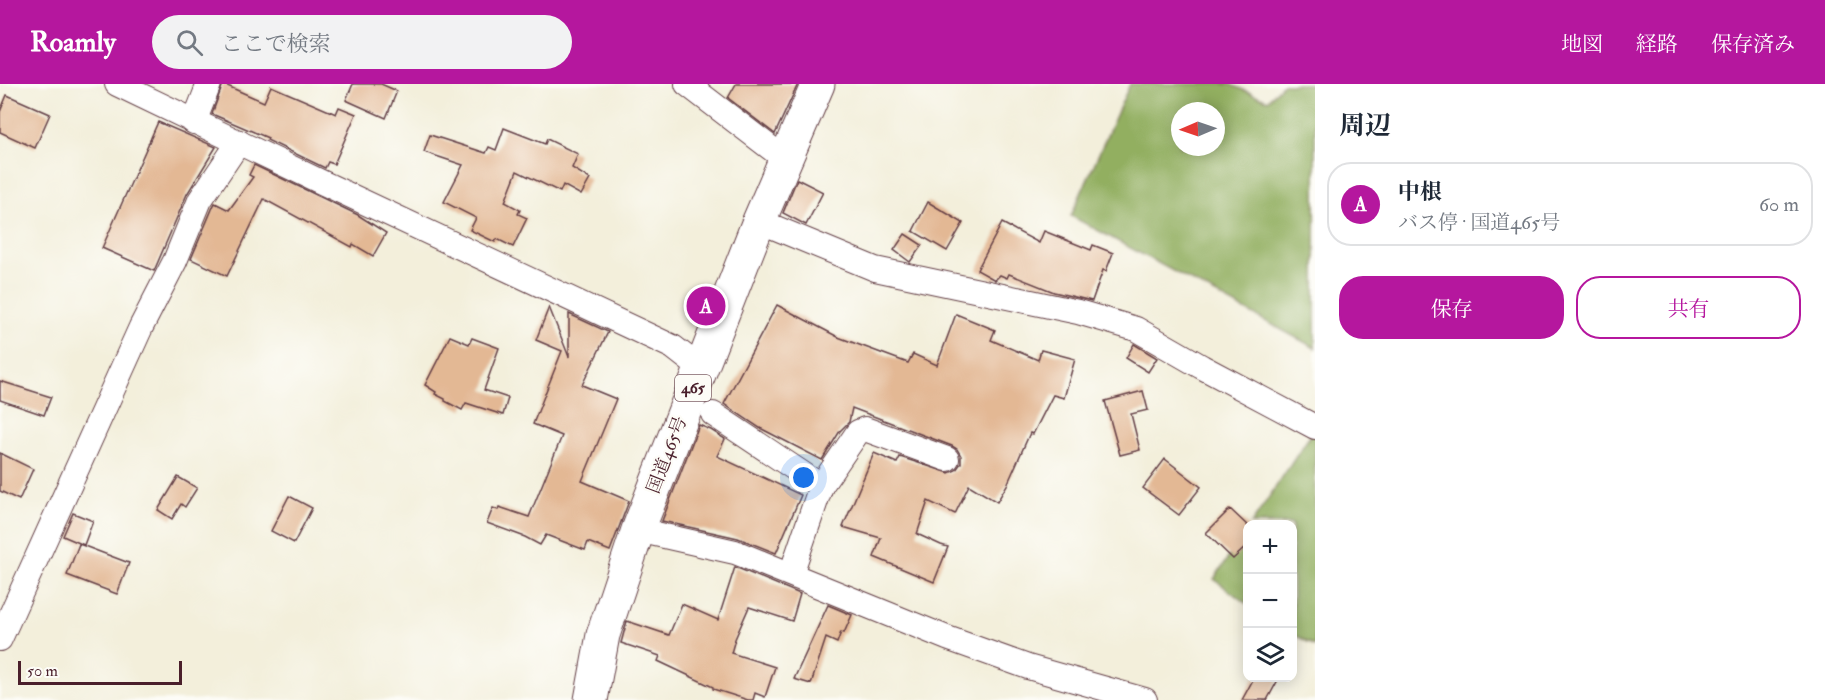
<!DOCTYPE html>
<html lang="ja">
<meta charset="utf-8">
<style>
body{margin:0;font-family:"IM FELL Double Pica","Noto Serif JP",serif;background:#f2f2f3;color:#1f2937}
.controls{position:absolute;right:18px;bottom:18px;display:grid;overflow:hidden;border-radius:12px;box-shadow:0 3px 15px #0003}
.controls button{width:54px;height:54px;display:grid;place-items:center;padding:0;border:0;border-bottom:2px solid #e0e1e3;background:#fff;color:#1f2937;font:30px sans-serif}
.compass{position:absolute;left:1171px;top:18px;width:54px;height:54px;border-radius:50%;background:#fff;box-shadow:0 3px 15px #0003;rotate:268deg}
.scale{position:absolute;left:18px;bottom:15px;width:164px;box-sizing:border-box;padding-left:6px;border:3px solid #4a1f2b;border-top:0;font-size:16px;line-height:21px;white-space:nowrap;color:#4a1f2b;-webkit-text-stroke:4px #fdfcf7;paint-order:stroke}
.you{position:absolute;left:804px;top:394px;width:21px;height:21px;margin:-15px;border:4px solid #fff;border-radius:50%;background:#1a73e8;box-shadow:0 0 0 9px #1a73e833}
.badge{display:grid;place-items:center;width:39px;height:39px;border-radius:50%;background:#b5179e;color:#fff;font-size:20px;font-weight:700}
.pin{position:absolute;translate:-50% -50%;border:3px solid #fff;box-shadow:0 2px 6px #0006}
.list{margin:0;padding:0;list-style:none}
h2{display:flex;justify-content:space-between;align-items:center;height:78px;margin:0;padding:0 24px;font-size:26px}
h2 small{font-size:20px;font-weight:400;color:#747a83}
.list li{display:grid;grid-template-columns:39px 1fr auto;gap:18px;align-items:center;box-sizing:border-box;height:84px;margin:0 12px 12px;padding:0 12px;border:2px solid #e0e1e3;border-radius:24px}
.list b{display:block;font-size:22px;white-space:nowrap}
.list p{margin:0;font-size:20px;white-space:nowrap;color:#747a83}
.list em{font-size:20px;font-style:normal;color:#747a83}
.actions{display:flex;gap:12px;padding:18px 24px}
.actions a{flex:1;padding:14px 0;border:2px solid #b5179e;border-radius:24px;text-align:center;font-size:21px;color:#b5179e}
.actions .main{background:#b5179e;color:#fff}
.icon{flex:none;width:33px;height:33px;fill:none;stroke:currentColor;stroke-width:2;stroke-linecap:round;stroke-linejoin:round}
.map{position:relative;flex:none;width:1315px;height:616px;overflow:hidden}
header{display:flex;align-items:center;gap:36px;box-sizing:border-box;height:84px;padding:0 30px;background:#b5179e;color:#fff}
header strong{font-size:28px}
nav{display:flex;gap:33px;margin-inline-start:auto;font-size:21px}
.search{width:420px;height:54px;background:#f2f2f3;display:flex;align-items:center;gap:15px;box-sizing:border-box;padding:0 21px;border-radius:33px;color:#747a83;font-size:22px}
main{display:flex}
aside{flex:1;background:#fff}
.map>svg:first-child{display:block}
</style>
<header>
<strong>Roamly</strong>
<div class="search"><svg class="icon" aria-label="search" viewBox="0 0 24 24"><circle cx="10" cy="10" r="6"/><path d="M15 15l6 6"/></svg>ここで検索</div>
<nav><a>地図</a><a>経路</a><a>保存済み</a></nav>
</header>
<main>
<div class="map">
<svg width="1315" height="616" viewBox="0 0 1315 616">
<rect width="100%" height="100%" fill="#fdfcf7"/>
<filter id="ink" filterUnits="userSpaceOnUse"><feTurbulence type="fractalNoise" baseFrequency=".0167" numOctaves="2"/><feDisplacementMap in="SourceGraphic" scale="12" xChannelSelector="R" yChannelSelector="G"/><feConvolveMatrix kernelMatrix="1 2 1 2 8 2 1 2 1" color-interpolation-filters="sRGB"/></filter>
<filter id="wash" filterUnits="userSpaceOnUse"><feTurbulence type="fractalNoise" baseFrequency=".008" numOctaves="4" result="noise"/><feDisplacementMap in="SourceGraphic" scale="24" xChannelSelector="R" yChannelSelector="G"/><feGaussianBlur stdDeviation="1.35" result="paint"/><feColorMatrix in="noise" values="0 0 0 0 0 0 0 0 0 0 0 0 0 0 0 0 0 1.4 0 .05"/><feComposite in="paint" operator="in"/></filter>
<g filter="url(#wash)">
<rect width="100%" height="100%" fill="#f3efdb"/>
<g fill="#92af61" stroke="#6e6746" stroke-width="1.5" fill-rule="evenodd">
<path d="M 1130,0 L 1229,0 L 1268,16 L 1283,0 L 1315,0 L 1315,264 L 1071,132 ZM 1180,27 L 1216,27 L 1216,63 L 1180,63 Z"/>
<polygon points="1315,344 1315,562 1293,550 1292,440 1251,440"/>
<polygon points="1247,445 1247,520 1214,495"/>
</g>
<g id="blocks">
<g fill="#e3b894">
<polygon points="223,0 264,18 271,2 336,30 339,23 356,30 334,80 328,78 325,84 267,56 268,54 212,30"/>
<polygon points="353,0 381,0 397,7 386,34 346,16"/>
<polygon points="736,0 798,0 775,50 728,14"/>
<polygon points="7,11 50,30 35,64 0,48 0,28"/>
<polygon points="158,38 216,63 187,110 154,187 102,164"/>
<polygon points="504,44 545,60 547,55 578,70 572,84 590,95 581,111 563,101 560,108 517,87 505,118 520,126 518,130 527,134 513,163 497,155 495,158 470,146 476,134 444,118 463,81 424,68 430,51 486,69 489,63 496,66"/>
<polygon points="254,81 358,131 386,149 373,172 353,160 352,163 264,115 227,192 191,175 213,123 215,119 229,126 253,93 249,91"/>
<polygon points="797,95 823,108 806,141 783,129"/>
<polygon points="928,118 963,139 947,167 913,147"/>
<polygon points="1002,139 1039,159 1044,147 1091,166 1093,161 1113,169 1106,187 1103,186 1092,217 1054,208 1009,190 1007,194 1000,191 995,196 977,186"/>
<polygon points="905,150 922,161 910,178 894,166"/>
<polygon points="777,221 838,253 908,279 913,270 937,281 956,230 995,246 991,256 1038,276 1041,266 1075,275 1064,314 1053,311 1033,350 1030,349 1007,401 997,418 969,401 955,430 928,417 917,450 941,461 948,463 934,498 874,473 881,454 843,443 874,369 897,379 900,373 949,389 956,386 961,379 961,372 957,365 952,362 852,324 849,338 840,347 822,376 760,344 724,320"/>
<polygon points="549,223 569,273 569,230 608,248 582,301 616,315 582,397 629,417 610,467 588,458 585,466 546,451 540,461 525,453 487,439 493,424 498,426 499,423 529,433 562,352 533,340 562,267 536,256"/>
<polygon points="450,252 469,260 472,254 499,264 484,306 508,314 503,331 466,319 462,326 445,317 445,315 435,310 436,308 425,301"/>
<polygon points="1134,260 1157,274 1148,288 1126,274"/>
<polygon points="0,297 51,313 44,331 0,316"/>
<polygon points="1143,307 1148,326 1131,330 1140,366 1120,371 1105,317"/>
<polygon points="699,341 711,346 725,355 717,372 801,411 776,469 738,454 662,437"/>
<polygon points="0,369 33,385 19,416 0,407"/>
<polygon points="1165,375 1201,403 1179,431 1143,404"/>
<polygon points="178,393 197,404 185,423 181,420 172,435 158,426"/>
<polygon points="289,412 312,424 294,459 271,447"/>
<polygon points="1230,425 1248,442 1248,461 1233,475 1206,449"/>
<polygon points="73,429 93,437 84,461 63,452"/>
<polygon points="79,460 129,479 117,510 67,491"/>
<polygon points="735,483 800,510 792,537 749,523 735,555 731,569 775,583 765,613 755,609 753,616 748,616 713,605 713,603 658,577 660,572 621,559 627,537 669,551 682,520 718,536"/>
<polygon points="828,521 852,531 844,549 841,548 837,559 826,554 811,600 794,595"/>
<polygon points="1254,594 1279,594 1267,616 1242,616"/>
</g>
</g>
</g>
<g filter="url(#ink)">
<use href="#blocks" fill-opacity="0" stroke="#633e45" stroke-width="1.5"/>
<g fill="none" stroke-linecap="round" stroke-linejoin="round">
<defs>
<g id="minor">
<polyline points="117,0 317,96 673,263 700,284"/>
<polyline points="687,0 785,75"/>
<polyline points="194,38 209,0"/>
<polyline points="759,137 875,185 1078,228 1136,245 1202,283 1315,343"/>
<polyline points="713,330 821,402"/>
<polyline points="638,446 735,468 947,554 1028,583 1145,616"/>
<polyline points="791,490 821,402 858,348 865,345 947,375"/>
<polyline points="0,555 141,243 175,177 200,116 239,58"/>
</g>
<polyline id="trunk" points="591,616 603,551 638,446 759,137 818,0"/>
</defs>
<use href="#minor" stroke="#633e45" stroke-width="26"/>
<use href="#trunk" stroke="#633e45" stroke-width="35"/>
<use href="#minor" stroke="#fff" stroke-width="24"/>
<use href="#trunk" stroke="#fff" stroke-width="33"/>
</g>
</g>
<g text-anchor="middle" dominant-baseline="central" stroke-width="4.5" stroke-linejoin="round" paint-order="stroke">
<rect fill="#fdfcf7" stroke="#806168" stroke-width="1.5" x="675" y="291" width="36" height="26" rx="4.5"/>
<g font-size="16" font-weight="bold" fill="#4a1f2b">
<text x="693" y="304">465</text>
</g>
<g font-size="18" fill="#4a1f2b" stroke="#fdfcf7">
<text transform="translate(667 371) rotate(-69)">国道465号</text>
</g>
</g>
</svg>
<div class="controls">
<button>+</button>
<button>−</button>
<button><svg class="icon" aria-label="layers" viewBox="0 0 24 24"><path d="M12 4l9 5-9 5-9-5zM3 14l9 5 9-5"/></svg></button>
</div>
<svg class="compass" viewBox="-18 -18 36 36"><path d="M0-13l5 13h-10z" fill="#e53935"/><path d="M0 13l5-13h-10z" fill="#747a83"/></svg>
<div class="scale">50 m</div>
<div class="you"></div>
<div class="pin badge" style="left:706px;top:222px">A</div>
</div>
<aside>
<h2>周辺<small></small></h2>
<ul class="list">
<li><span class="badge">A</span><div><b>中根</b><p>バス停 · 国道465号</p></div><em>60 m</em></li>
</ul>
<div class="actions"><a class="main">保存</a><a>共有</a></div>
</aside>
</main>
